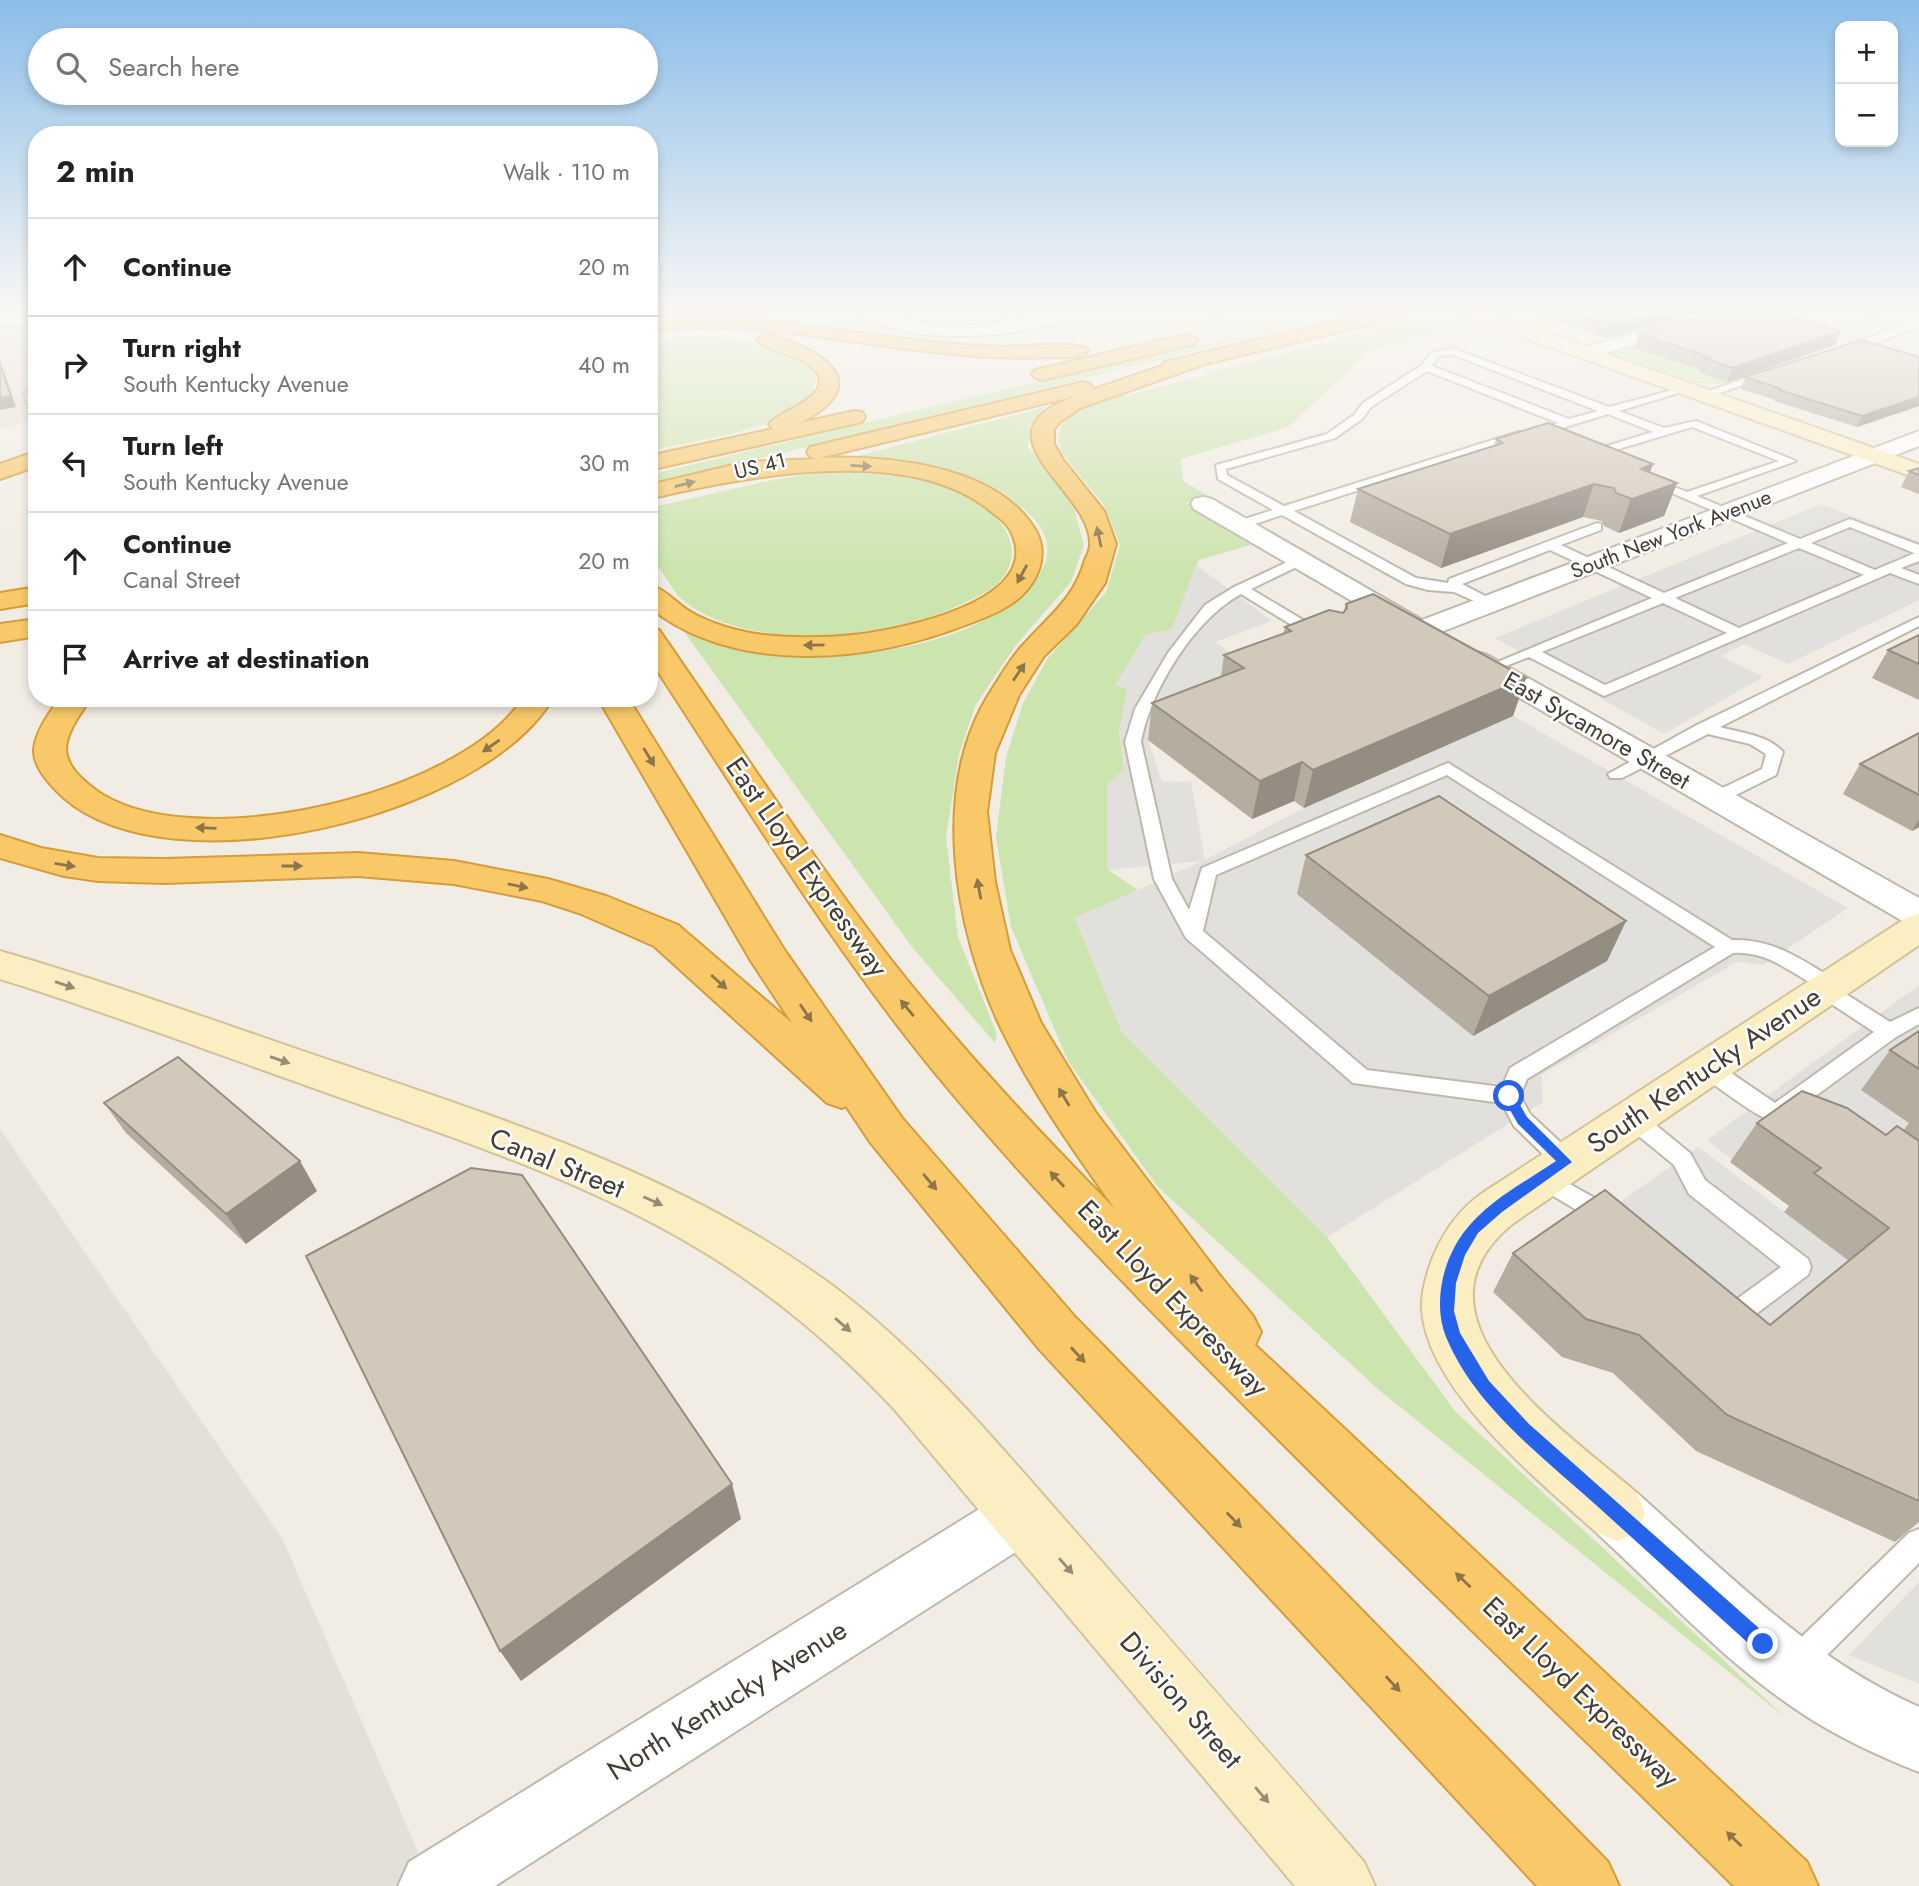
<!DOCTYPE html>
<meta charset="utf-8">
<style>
body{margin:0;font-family:Jost,sans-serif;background:#f6f6f6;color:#202124}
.controls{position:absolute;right:21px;top:21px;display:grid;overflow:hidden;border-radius:14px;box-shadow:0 4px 10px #0003}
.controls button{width:63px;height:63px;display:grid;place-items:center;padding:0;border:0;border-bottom:2px solid #e0e0e0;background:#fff;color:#202124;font:35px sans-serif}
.stop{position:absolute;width:21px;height:21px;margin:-16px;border:5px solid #2563eb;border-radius:50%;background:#fff}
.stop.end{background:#2563eb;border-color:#fff;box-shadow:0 2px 7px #0008}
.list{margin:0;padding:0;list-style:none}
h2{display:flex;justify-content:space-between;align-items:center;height:91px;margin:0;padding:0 28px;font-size:30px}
h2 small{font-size:23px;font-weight:400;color:#757577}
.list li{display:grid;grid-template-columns:46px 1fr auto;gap:21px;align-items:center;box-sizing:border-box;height:98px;padding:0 28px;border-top:2px solid #e0e0e0}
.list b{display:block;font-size:26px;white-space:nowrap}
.list p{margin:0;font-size:23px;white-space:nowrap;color:#757577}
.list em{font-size:23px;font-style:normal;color:#757577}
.icon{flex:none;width:38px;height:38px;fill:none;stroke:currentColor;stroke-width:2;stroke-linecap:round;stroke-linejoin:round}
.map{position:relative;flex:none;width:1919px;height:1886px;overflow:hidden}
.search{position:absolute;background:#fff;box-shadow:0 4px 10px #0003;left:28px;top:28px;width:630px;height:77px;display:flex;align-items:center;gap:18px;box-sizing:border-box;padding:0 24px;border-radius:38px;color:#757577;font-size:26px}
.panel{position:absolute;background:#fff;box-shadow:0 4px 10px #0003;left:28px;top:126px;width:630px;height:581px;border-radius:28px}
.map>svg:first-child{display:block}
</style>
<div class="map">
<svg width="1919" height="1886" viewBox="0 0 1919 1886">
<rect width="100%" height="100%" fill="#f1ede4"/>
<polygon fill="#e5dfd2" points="37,320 37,417 0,430 0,325"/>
<polygon fill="#e3dfd9" points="0,1129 282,1538 433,1886 0,1886"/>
<g fill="#cce4ae">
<polygon points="1346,311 1357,311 649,486 649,475 1014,387"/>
<polygon points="1441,318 1467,326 1372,349 1288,427 1181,459 1183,481 1209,496 1186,503 1247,538 1242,540 1251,545 1199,560 1172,629 1116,685 1128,688 1119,731 1124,769 1107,869 1138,890 1075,918 1122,1032 1327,1237 1455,1411 1787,1719 1379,1390 1158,1187 1068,1061 1011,927 996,838 1006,757 1023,703 1048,658 1106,592 1120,545 1104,505 1062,454 1058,440 1061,426 1073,414 1091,404 1123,394 1130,395 1371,330"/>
<path d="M 693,337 C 729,338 798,341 816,376 L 812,395 C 777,432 697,440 649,451 L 649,340 Z"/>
<polygon points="1647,344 1791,350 1804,356 1788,366 1722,384 1695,383 1626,359 1618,352"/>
<path d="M 1045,407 L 1030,424 L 1028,447 L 1072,501 L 1084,545 L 1071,582 L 1016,645 L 976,704 L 959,754 L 946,837 L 958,937 L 997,1034 L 995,1043 L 912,947 L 685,633 L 719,643 L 724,648 C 752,649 780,655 808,656 C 851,658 915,648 955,633 C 1007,614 1091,560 1020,506 C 1012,500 1004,492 994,488 C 948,467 899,462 850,458 Z"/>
<path d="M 815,473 C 876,473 981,471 1009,538 C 1015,554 1011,570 999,582 C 992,590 978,596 968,601 C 895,639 752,655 684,601 C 673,593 661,567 649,555 L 649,508 L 773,480 Z"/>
</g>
<g fill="#e2e0dc">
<polygon points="1821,504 1919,542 1919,600 1788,664 1744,644 1720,656 1763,677 1664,734 1495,638"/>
<polygon points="1196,565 1272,621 1215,642 1264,675 1177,711 1156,697 1148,740 1162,781 1191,782 1205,860 1304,808 1513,716 1848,908 1763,965 1737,962 1541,1075 1543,1102 1327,1237 1122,1032 1075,918 1202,861 1107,870 1107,785 1124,769 1119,731 1128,689 1115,685 1146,634 1172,629"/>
<polygon points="1919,985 1918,1129 1894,1146 1733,1160 1707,1140"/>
<polygon points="1698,1147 1856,1266 1739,1363 1582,1229"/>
<polygon points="1919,1582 1919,1684 1849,1655"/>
</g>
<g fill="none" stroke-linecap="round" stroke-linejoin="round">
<defs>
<g id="lane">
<polygon points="995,311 1006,311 1029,324 1021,326"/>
<polygon points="1919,320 1919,326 1871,345 1844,351 1839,348"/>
<path d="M 1452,348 L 1609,407 L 1688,386 L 1688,390 L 1619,411 L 1664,428 L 1696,421 L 1796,461 L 1697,496 L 1800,539 L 1850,519 L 1919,545 L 1919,561 L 1901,568 L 1919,575 L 1919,584 L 1890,573 L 1604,696 L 1529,657 L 1490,672 L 1483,668 L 1652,598 L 1550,550 L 1462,584 L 1495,601 L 1497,604 L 1490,608 L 1454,592 L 1428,590 L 1406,584 L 1282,515 L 1243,528 L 1235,528 L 1235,522 L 1273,510 L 1218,479 L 1216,465 L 1327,434 L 1354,415 L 1363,403 L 1422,365 L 1431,353 ZM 1451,354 L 1598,411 L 1569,419 L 1432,366 L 1437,357 ZM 1427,371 L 1558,423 L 1536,432 L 1536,436 L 1543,441 L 1553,439 L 1547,434 L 1549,432 L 1608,414 L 1653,432 L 1584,453 L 1584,457 L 1592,457 L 1692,427 L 1779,461 L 1687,492 L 1654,479 L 1644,481 L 1788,543 L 1664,593 L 1561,545 L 1601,530 L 1601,524 L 1597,523 L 1449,579 L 1448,583 L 1416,578 L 1294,511 L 1526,436 L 1526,432 L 1518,432 L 1284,506 L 1227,475 L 1226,469 L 1335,438 L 1362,419 L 1371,407 ZM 1850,527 L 1914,553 L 1915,553 L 1875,570 L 1811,543 ZM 1799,548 L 1864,575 L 1739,628 L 1675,598 ZM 1663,603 L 1727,633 L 1605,685 L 1542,652 Z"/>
<polygon points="1769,370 1774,373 1773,375 1707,397 1698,395"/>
<path d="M 1300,556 L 1305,557 L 1305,563 L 1251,589 L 1323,632 L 1323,638 L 1313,638 L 1241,594 C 1194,620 1151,689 1141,742 L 1172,879 L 1189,910 L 1202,868 L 1448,763 L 1732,940 C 1773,938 1804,961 1837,981 L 1840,986 L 1838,989 L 1890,1022 L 1919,1008 L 1919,1024 L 1896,1037 L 1795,1111 L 1805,1114 L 1808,1120 L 1805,1126 C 1775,1136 1724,1090 1699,1074 L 1696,1068 L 1699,1062 L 1707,1060 L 1715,1062 L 1775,1103 L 1874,1032 L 1818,995 L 1815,990 L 1817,987 C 1790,971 1766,951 1733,953 L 1527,1079 L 1520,1096 L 1530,1114 L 1574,1155 L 1577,1162 L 1574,1169 L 1566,1171 L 1558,1169 L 1514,1126 L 1502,1103 L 1353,1083 L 1186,938 L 1154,879 L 1125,742 L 1135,709 L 1168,653 L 1205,605 L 1234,587 ZM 1447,775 L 1715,947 L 1510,1068 L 1502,1087 L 1367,1070 L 1203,931 L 1216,875 Z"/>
<path d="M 1919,617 L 1919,626 L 1720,727 C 1741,733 1768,735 1783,752 L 1776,775 L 1722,802 L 1710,802 L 1708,798 L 1710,794 L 1762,769 L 1766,754 L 1750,744 L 1708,734 L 1622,778 L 1610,778 L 1608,774 L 1697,725 Z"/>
<polygon points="1632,1109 1640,1112 1690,1153 1705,1180 1808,1259 1811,1267 1808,1275 1740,1326 1731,1329 1717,1322 1713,1314 1717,1306 1730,1304 1781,1267 1689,1194 1674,1165 1624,1124 1621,1118 1624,1112"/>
<polygon points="1543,1169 1616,1210 1620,1217 1616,1224 1608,1227 1600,1224 1535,1185 1531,1178 1535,1171"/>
<polygon points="1919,1529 1919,1563 1807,1675 1796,1679 1785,1675 1781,1664 1785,1653 1909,1533"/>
</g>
<g id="street">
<polygon points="37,311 37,321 0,327 0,315"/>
<path d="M 857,311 C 888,311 915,325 946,326 C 997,327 1046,311 1096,311 L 1093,315 C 1029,331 962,345 896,329 C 883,326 865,321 857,311 Z"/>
<polygon points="1713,311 1743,311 1740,315 1592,357 1585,359 1575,353 1578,349"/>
<polygon points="1866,311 1895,311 1919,318 1919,330 1869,315"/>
<polygon points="1919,431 1919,446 1423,639 1400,629 1194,509 1191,504 1194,499 1203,497 1212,499 1422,620"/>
<polygon points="1477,652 1487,655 1919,898 1919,926 1906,923 1467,667 1462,661 1467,655"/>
<path d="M 1617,1485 L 1637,1493 C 1726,1572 1809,1658 1919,1707 L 1919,1772 C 1881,1757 1844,1740 1809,1718 C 1730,1668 1665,1596 1597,1533 L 1589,1513 L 1597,1493 Z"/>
<polygon points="1022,1486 1042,1495 1051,1515 1042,1535 495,1886 398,1886 409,1862 1002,1495"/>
</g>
<g id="secondary">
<polygon points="1458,311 1485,311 1919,464 1919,479 1461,315"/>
<path d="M 1919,914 L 1919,945 L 1515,1222 C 1393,1317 1567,1432 1637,1493 L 1645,1513 L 1637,1533 L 1617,1541 L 1597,1533 C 1541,1483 1426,1389 1422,1309 C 1421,1292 1427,1273 1433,1257 C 1445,1230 1458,1211 1481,1194 L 1906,918 Z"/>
<path d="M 0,951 C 114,984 225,1025 338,1063 C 511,1122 689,1178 837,1289 C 929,1359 1003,1450 1080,1537 C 1175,1645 1270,1753 1364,1862 L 1375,1886 L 1295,1886 L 895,1410 C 850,1362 802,1319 748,1281 C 617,1188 455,1139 305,1085 C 203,1049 103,1011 0,979 Z"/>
</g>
<g id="highway">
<path d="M 1378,311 L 1411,311 L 1408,315 L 1205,364 L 1080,408 L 1061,421 L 1054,429 L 1054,444 L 1063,460 L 1104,511 L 1116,544 L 1105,583 L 1076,625 L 1044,656 L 1019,695 L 995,753 L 987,812 L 995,882 L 1010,950 L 1041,1023 L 1096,1113 L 1221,1277 L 1253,1316 L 1261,1332 L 1255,1345 L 1807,1862 L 1818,1886 L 1734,1886 C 1581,1735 1425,1587 1274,1435 C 1163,1324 1052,1212 951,1092 C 837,957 746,805 649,658 L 649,627 L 659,630 C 737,742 811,857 895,965 C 963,1051 1038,1131 1115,1209 C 1074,1151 1031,1091 1000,1026 C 955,929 929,787 991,691 C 1001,676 1011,657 1024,644 C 1050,615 1074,599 1085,560 C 1087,556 1090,550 1090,545 C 1093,490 967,434 1076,396 L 819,458 C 887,455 998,465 1036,531 C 1047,551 1041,573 1027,590 C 1013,607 989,616 968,624 C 871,663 735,676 649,607 L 649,585 C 665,589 675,602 689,611 C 710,624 739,632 764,635 C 793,638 824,638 853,635 C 897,630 1040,603 1013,536 C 1008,522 995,515 984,506 C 902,445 741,477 649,499 L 649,485 L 746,462 L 817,459 L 810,457 L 807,452 L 810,447 L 1083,382 L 1090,384 L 1093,388 L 1092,390 L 1162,366 L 1165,362 Z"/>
<path d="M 706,316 C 806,321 904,344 1004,347 C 1021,347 1080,340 1088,350 C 1081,359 1064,357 1053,357 C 956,362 867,341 772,331 C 731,326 690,328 649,330 L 649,318 Z"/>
<path d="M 766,334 C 820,348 879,383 800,423 L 854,411 L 862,412 L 865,417 L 862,422 L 649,470 L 649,456 L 773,429 L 769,424 C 778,411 838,396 814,369 C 799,353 766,352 757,340 Z"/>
<polygon points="1188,334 1197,340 1195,344 1042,380 1035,378 1032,374 1035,370"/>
<polygon points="37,451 37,466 0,479 0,464"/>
<polygon points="37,587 37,603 0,609 0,593"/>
<polygon points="37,619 37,636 0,642 0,624"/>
<path d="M 60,698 L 91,698 C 81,713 66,732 66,750 C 67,767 82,779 93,788 C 186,860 462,796 523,698 L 553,698 C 483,817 172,892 64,798 C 52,787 33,768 34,750 C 35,732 50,712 60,698 Z"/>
<polygon points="598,698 628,698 785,951 902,1118 1075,1317 1608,1862 1619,1886 1537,1886 1039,1349 870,1142 846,1106 842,1108 827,1103 654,946 579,913 542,901 454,884 358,876 165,883 98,881 64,876 0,858 0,835 41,848 98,858 165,859 358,853 454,861 548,879 606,896 678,925 792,1023 751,961"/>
</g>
</defs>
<use href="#lane" stroke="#bfb8aa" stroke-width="4"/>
<use href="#street" stroke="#bfb8aa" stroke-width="4"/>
<use href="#secondary" stroke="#d3c298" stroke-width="4"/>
<use href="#highway" stroke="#d69c39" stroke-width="4"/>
<g stroke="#bdb099" stroke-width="2.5" stroke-dasharray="2 2" stroke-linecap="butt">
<polyline points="1199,321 1257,311"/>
<polyline points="35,432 23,393 37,389"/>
</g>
<use href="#lane" fill="#fff" fill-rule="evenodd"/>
<use href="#street" fill="#fff" fill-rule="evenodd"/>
<use href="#secondary" fill="#fceec3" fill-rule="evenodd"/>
<use href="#highway" fill="#f8c869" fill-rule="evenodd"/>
</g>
<g fill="#b5ada0">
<polygon points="1526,311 1703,311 1606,338"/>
<polygon points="1841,331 1835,345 1727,382 1698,372 1699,369 1634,348 1639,334"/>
<polygon points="1919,357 1919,406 1857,427 1774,401 1775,400 1741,389 1745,377"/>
<polygon points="1496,439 1650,472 1677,483 1664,516 1619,533 1604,526 1602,521 1583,517 1441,568 1350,522 1358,489 1494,446"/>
<polygon points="1919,468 1919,494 1901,487 1909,471"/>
<polygon points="1346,604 1526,678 1513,716 1304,808 1294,801 1252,819 1148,740 1152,703 1221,677 1224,655 1283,634 1285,627 1343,613"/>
<polygon points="1919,635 1919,700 1872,678 1888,650"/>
<polygon points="1919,733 1919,827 1912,831 1843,794 1860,764"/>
<polygon points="1306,855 1626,921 1607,961 1473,1036 1297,894"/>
<polygon points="1919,1031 1919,1522 1895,1542 1696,1451 1613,1373 1562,1357 1493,1292 1513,1253 1770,1325 1849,1261 1784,1212 1789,1206 1730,1162 1757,1123 1886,1135 1903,1131 1909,1123 1861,1090 1890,1050"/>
<polygon points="104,1103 317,1191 246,1244 126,1133"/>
</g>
<g fill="#938d82">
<polygon points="1661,311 1703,311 1606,338 1611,325"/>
<polygon points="1841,331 1835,345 1727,382 1733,368"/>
<polygon points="0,360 16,407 0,410"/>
<polygon points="1919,397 1919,406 1857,427 1862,416"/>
<polygon points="1653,464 1641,496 1677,483 1664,516 1619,533 1641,469"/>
<polygon points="1594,484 1583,517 1441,568 1450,534"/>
<polygon points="1526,678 1513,716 1304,808 1313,770"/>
<polygon points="1302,762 1294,801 1252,819 1260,781"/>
<polygon points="1919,820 1919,827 1912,831"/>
<polygon points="1626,921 1607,961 1473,1036 1489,996"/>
<polygon points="300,1161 317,1191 246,1244 226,1214"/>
<polygon points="732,1484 741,1519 521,1681 500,1651"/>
</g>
<g fill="#d2c9ba" stroke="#938d82" stroke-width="2">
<polygon points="1569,311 1661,311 1611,325"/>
<polygon points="1722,311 1771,311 1841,331 1733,368 1704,358 1709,357 1639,334"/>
<polygon points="1862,340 1919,357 1919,397 1862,416 1779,390 1781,389 1745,377"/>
<polygon points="0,364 11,396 0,398"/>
<polygon points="1548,423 1653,464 1641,469 1677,483 1632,499 1616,493 1614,488 1594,484 1450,534 1358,489 1503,443 1496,439"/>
<polygon points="1919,468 1919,475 1909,471"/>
<polygon points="1373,594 1526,678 1313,770 1302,762 1260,781 1152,703 1244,668 1224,655 1291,631 1285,627 1329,610 1343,613 1347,608 1346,604"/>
<polygon points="1919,635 1919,664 1888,650"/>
<polygon points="1919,733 1919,795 1860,764"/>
<polygon points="1439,796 1626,921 1489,996 1306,855"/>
<polygon points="1919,1031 1919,1069 1890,1050"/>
<polygon points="178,1057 300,1161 226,1214 104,1103"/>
<polygon points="1802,1091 1847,1108 1886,1135 1897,1126 1919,1141 1919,1501 1727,1415 1639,1335 1586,1319 1513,1253 1605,1190 1770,1325 1889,1228 1814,1173 1821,1168 1757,1123"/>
<polygon points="471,1168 522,1175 732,1484 500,1651 306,1256"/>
</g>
<defs><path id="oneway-solid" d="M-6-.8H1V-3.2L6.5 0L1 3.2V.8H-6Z" transform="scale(1.75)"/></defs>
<g fill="#8b7549">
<use href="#oneway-solid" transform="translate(861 466) rotate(3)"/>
<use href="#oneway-solid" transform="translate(685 484) rotate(-14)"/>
<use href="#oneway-solid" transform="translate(1099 537) rotate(-102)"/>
<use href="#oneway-solid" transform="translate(1022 574) rotate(118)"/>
<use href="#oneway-solid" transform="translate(814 645) rotate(179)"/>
<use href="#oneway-solid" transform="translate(1019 672) rotate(-56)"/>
<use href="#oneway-solid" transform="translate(491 746) rotate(145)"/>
<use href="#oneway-solid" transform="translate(649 757) rotate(59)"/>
<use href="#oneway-solid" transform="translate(206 828) rotate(-178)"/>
<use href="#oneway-solid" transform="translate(65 865) rotate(9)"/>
<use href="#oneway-solid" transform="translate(292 866)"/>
<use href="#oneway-solid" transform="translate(518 886) rotate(12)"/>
<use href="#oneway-solid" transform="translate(979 889) rotate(-100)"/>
<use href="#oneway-solid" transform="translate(719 982) rotate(42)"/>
<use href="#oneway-solid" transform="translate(907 1008) rotate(-129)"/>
<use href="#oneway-solid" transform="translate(806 1013) rotate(56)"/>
<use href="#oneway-solid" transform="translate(1064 1097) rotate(-121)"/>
<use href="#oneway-solid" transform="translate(1057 1179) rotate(-133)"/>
<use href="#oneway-solid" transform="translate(930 1182) rotate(50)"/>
<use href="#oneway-solid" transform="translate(1196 1283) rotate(-126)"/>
<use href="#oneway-solid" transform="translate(1078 1355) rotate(47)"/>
<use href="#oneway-solid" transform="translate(1234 1520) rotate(46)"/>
<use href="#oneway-solid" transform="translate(1463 1580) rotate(-136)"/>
<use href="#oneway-solid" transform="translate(1393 1684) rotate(47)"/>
<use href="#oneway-solid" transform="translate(1734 1839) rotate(-136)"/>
</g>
<g fill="#968d74">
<use href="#oneway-solid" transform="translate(65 985) rotate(19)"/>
<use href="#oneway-solid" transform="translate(280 1060) rotate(19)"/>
<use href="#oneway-solid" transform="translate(653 1201) rotate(24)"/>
<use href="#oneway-solid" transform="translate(843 1325) rotate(41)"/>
<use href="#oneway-solid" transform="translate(1066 1566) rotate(49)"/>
<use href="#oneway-solid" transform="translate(1262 1795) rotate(49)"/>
</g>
<linearGradient id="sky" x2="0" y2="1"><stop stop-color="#8cbeea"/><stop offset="0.54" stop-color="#f9f7f3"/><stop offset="1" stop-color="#f9f7f3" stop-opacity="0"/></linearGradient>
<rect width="1919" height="575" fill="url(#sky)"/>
<path fill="#2563eb" d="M 1509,1091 L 1513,1093 L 1527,1117 L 1572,1162 L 1502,1212 L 1478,1233 L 1465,1255 L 1456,1283 L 1454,1311 L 1460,1333 L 1489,1381 L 1529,1424 L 1770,1638 L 1773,1644 L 1770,1651 L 1763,1653 L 1757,1651 C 1703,1602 1650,1554 1596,1505 C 1542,1456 1475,1407 1446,1337 C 1435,1310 1440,1275 1453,1250 C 1474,1208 1519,1186 1556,1161 L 1518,1124 L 1502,1096 Z"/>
<g text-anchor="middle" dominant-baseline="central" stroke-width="5" stroke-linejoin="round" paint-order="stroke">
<g font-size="21" fill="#433d34" stroke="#fff">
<text transform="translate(760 466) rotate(-14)">US 41</text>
<text transform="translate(1671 534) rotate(-21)">South New York Avenue</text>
</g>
<g font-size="24" fill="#433d34" stroke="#fff">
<text transform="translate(1597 730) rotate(30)">East Sycamore Street</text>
</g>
<g font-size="28" fill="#433d34" stroke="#fff">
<text transform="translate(807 867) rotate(55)">East Lloyd Expressway</text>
<text transform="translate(1704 1070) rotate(-34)">South Kentucky Avenue</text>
<text transform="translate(557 1163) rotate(22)">Canal Street</text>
<text transform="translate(1173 1298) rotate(46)">East Lloyd Expressway</text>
<text transform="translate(1581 1692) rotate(44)">East Lloyd Expressway</text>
<text transform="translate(727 1700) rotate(-32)">North Kentucky Avenue</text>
<text transform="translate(1181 1700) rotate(49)">Division Street</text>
</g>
</g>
</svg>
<div class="controls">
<button>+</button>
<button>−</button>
</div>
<div class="stop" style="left:1509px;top:1096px"></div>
<div class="stop end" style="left:1763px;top:1644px"></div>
<div class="search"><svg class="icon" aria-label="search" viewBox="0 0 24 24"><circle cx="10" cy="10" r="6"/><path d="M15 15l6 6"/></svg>Search here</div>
<section class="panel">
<h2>2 min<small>Walk · 110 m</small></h2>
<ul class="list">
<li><svg class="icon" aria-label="ahead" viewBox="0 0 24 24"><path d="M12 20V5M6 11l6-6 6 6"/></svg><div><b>Continue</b></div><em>20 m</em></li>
<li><svg class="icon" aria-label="right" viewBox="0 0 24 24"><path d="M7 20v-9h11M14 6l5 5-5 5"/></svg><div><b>Turn right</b><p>South Kentucky Avenue</p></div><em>40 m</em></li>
<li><svg class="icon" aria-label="left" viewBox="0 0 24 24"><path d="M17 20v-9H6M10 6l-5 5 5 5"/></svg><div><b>Turn left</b><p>South Kentucky Avenue</p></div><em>30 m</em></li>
<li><svg class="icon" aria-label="ahead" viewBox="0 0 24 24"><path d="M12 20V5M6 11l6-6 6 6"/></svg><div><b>Continue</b><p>Canal Street</p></div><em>20 m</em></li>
<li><svg class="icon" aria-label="arrive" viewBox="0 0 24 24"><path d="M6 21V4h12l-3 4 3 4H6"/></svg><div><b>Arrive at destination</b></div></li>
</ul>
</section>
</div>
